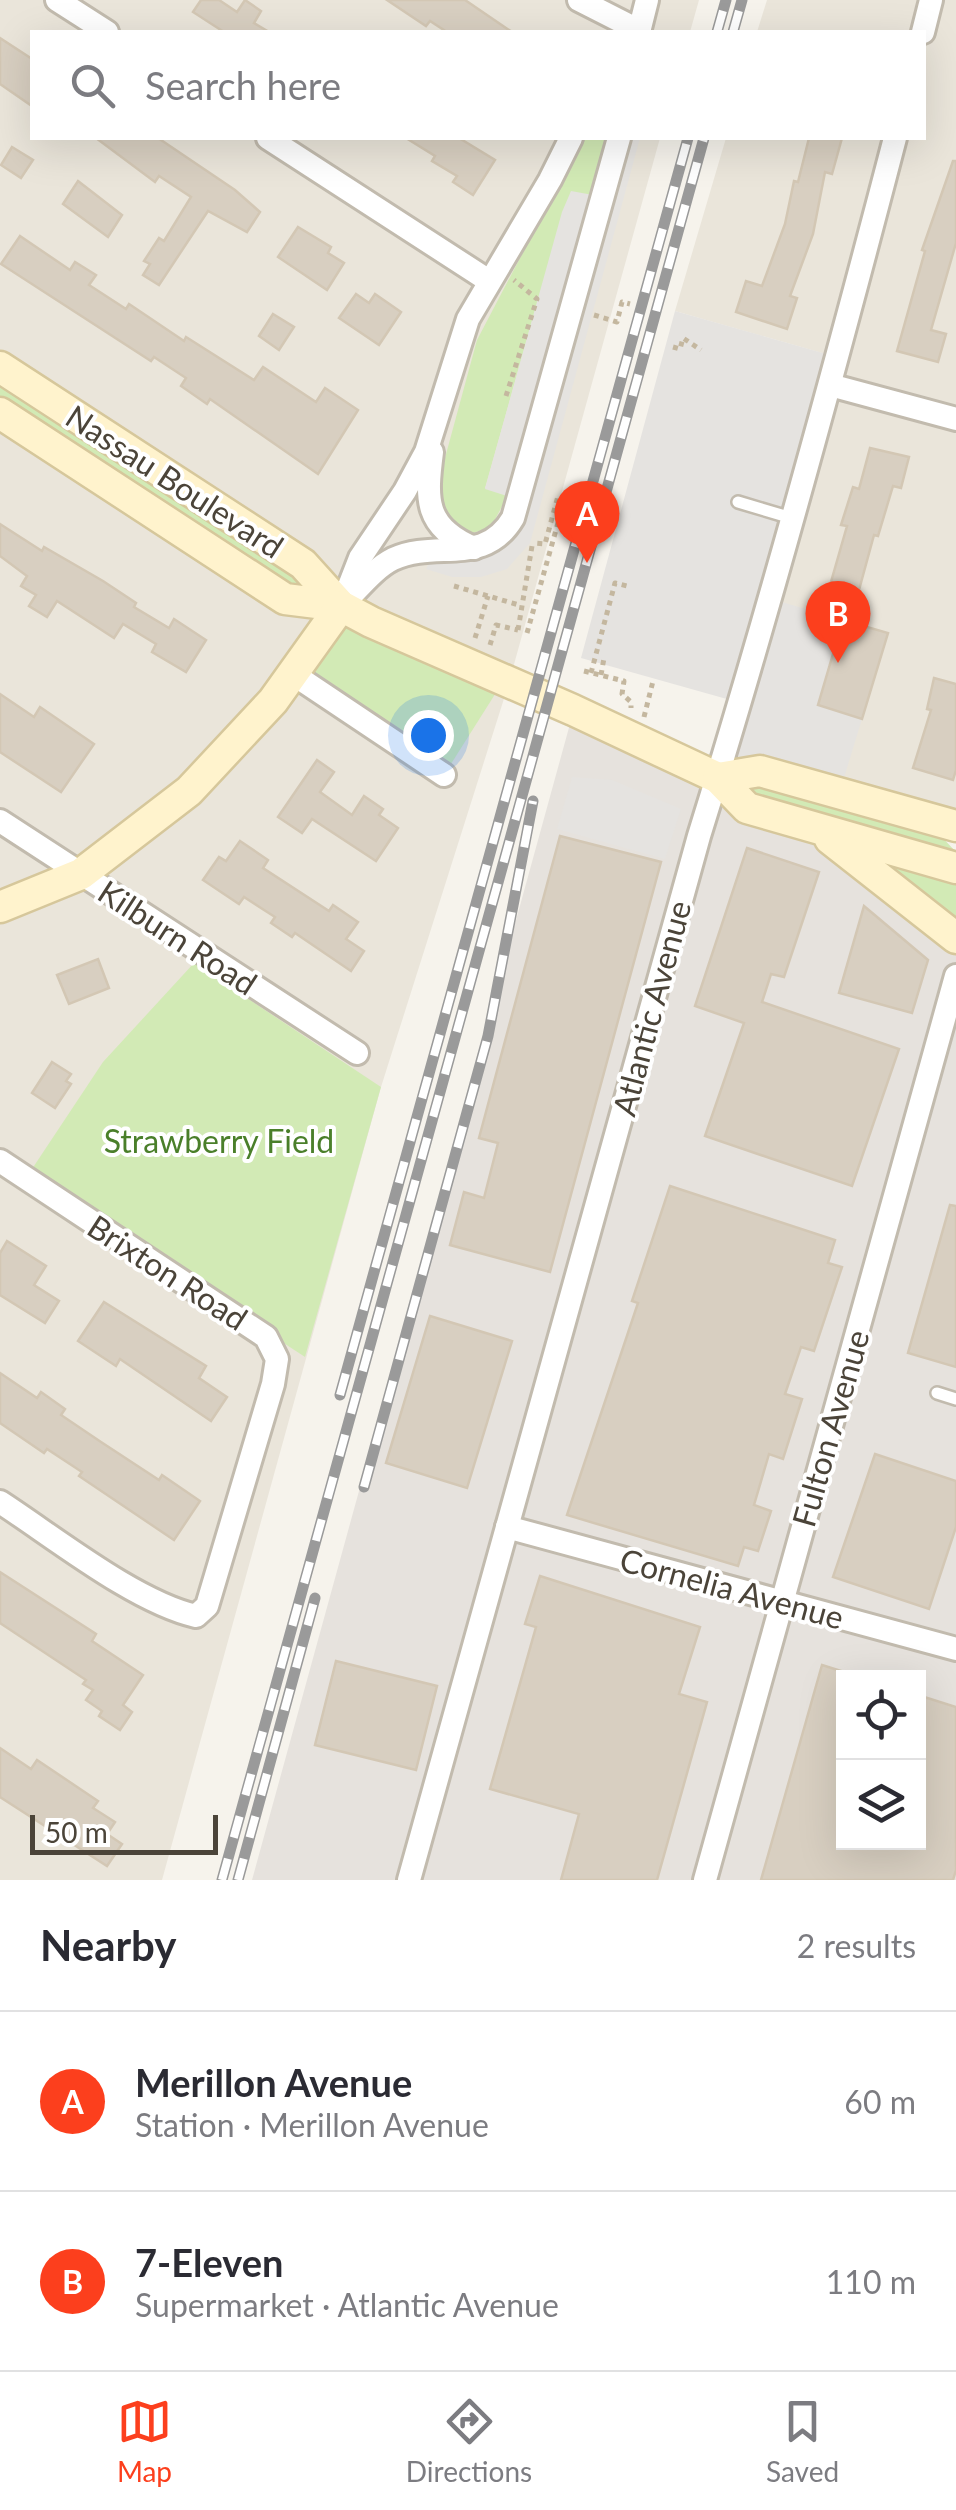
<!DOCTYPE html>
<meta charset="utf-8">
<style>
body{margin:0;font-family:Lato,sans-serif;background:#f2f2f3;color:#2b2b33}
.controls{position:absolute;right:30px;bottom:30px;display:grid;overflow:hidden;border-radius:0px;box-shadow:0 10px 40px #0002}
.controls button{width:90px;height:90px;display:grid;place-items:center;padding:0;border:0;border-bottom:2px solid #e1e1e2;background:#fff;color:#2b2b33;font:50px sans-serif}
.scale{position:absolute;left:30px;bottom:25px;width:188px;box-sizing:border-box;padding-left:10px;border:5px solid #4b4439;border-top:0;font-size:28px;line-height:35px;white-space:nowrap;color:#4b4439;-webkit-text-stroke:8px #fff;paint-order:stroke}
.you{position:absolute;left:428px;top:735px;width:35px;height:35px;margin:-25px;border:8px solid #fff;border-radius:50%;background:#1a73e8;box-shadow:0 0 0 15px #1a73e833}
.badge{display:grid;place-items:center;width:65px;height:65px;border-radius:50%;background:#fc3f1d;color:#fff;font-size:32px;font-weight:700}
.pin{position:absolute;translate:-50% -82px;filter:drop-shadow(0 2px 5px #0008)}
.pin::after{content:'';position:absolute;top:52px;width:35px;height:30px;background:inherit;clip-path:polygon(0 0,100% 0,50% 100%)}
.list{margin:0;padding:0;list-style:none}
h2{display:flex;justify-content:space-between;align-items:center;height:130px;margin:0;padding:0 40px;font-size:42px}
h2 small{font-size:32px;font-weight:400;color:#7c7c81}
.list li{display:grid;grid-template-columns:65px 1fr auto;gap:30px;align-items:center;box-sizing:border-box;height:180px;padding:0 40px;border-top:2px solid #e1e1e2}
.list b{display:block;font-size:38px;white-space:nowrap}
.list p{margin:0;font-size:32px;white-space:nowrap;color:#7c7c81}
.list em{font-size:32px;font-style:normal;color:#7c7c81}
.icon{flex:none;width:55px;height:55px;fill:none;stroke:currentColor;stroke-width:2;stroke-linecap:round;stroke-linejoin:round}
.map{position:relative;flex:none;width:956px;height:1880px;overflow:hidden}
.search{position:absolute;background:#fff;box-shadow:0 10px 40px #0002;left:30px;right:30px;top:30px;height:110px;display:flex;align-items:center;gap:25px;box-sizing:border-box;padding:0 35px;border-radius:0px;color:#7c7c81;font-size:38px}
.sheet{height:490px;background:#fff}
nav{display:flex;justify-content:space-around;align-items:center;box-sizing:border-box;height:140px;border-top:2px solid #e1e1e2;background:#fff;font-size:28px;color:#7c7c81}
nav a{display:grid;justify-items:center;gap:5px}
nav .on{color:#fc3f1d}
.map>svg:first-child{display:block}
</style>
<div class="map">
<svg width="956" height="1880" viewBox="0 0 956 1880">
<rect width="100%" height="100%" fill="#f6f3ec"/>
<g fill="#eae5da">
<polygon points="0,0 699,0 690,32 32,32 32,138 660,138 508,686 381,1087 162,1880 0,1880"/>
<polygon points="767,0 956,0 956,826 717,777 836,357 675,311 726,138 924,138 924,32 757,32"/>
</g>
<path fill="#e6e2dd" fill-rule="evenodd" d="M 573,713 L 819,831 L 956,938 L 956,1880 L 252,1880 ZM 844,1678 L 918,1678 L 918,1842 L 844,1842 Z"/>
<g fill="#d2eab5">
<polygon points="583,138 608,138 593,196 568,201 563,212 485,488 508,495 491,527 473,533 450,524 436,491 477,340"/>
<polygon points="0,368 265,540 324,599 285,599 0,413"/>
<polygon points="341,606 504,680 444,775 293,674"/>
<polygon points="751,782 939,834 956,852 956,856 746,798 742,788"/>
<polygon points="841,842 956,874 956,933"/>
<polygon points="194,963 381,1087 305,1357 28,1175 103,1062"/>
</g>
<g fill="#e5e3e0">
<polygon points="608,138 640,138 530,543 507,569 481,577 452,577 426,569 434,553 492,544 507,496 485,489 562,212 571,191 593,195"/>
<polygon points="675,311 837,357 775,600 843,620 818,705 862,719 839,794 725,760 741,703 581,658"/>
<polygon points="572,777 612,780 681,809 665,859 557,829"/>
</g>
<g fill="#d8cfc1" stroke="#d3c7b4" stroke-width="2.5">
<polygon points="201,0 219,0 237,12 245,0 261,11 254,23 269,32 224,32 193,12"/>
<polygon points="387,0 465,0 512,32 447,32 430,21 426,26"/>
<polygon points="0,38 32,59 32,106 0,84"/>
<polygon points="96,138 158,138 235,190 260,212 247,232 208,211 159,285 143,275 150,264 144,261 159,238 164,241 191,197 159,176 155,182"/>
<polygon points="406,138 459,138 495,160 473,195 453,182 457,176 432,161 435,156"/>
<polygon points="809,138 842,138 832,174 825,172 813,234 790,296 797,298 787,329 736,312 746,281 762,286 785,224 794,181 798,182"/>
<polygon points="12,147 33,160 21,178 1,165"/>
<polygon points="953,161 956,161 956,243 931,330 946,334 938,362 897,351 925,251 922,250"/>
<polygon points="78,181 122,215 108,237 63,204"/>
<polygon points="298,227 331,247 328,253 344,263 327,290 278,257"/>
<polygon points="20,236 70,270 75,262 96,275 89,285 126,309 129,304 184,341 186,337 254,380 263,367 316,402 325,388 358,410 318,474 210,399 207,404 181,386 186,378 154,357 151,361 1,264"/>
<polygon points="356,294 369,303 375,294 401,312 379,345 339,318"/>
<polygon points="273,314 294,327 279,350 259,336"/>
<polygon points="870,448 909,457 901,488 893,486 878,536 874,535 859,590 831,582 847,526 841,525 853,487 859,489"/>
<polygon points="0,524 42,551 44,547 103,581 136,603 134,607 169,628 174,619 206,640 186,672 152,652 156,644 123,624 114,638 57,601 47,617 29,606 36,595 21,586 27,576 0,556"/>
<polygon points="843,620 888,633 862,719 818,705"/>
<polygon points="934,678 956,684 956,770 953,780 913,768 931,710 927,709"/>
<polygon points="0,694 34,717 40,707 94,744 61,792 0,752"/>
<polygon points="317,760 334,772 320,792 352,815 364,796 383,809 379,815 398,828 376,861 312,819 302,833 278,817"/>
<polygon points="560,836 661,862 550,1272 450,1245 464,1192 484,1198 498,1143 479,1138"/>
<polygon points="240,841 268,860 263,868 329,911 333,905 358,922 346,939 364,951 351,971 295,933 292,937 271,923 275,917 244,897 239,904 203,880 219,857 226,861"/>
<polygon points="747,848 819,872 784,977 771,974 762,1002 899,1049 852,1186 705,1136 744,1023 695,1006"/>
<polygon points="864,906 928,960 912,1013 839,993"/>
<polygon points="98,959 109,988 69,1004 57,975"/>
<polygon points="52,1062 71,1074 66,1081 71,1084 55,1108 32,1093"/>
<polygon points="670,1186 835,1240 828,1263 842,1267 814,1351 801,1347 785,1394 802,1399 783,1459 769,1454 754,1505 771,1511 758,1551 744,1547 738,1566 567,1515 638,1303 632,1301"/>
<polygon points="950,1205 956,1206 956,1367 908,1353"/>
<polygon points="7,1241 46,1266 34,1285 59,1301 45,1323 0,1295 0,1253"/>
<polygon points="104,1302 206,1366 199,1378 227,1397 211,1421 120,1359 116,1366 78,1341"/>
<polygon points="430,1316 512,1341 467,1488 386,1463"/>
<polygon points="0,1373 37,1398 41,1392 65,1409 61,1415 101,1442 159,1480 162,1475 200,1501 174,1540 79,1476 82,1472 47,1449 44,1453 0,1423"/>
<polygon points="875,1454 956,1481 956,1527 929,1609 833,1577"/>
<polygon points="0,1572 96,1634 92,1641 143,1675 123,1705 132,1712 120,1730 99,1716 102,1711 86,1700 93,1690 83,1684 86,1680 0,1623"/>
<polygon points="540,1576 700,1627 679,1694 707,1702 657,1880 561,1880 579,1814 490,1789 536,1627 525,1624"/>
<polygon points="336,1661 437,1686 416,1770 315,1745"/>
<polygon points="822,1665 844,1672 844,1842 918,1842 918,1695 956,1707 956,1870 953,1880 761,1880"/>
<polygon points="0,1748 31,1769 37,1760 98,1801 93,1808 115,1822 107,1834 122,1844 107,1866 0,1797"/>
</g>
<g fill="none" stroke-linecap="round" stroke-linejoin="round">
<defs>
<g id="lane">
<polyline points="738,502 795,519"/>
<polyline points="937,1393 956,1399"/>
</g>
<g id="street">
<polyline points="57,0 107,32"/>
<polyline points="579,0 640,31"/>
<polyline points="639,32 647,0"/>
<polyline points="923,32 931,0"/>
<polyline points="268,138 489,281"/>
<polyline points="830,385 956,419"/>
<path d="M 432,452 C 426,499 424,527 474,548"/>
<polyline points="344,599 360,558 405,491 426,452 468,319 550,180 571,138"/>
<path d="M 341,606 C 357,591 373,569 393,559 C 437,539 484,567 513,518 L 619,138"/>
<polyline points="293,674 444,775"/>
<polyline points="0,821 357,1053"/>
<path d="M 0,1161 L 266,1337 L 277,1359 L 273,1384 L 207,1606 L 196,1616 C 135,1602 54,1537 0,1502"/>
<polyline points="507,1527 956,1649"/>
<path d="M 409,1880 L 699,836 C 771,605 834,372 895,138"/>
<polyline points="705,1880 956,976"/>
</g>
<g id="secondary">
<polyline points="0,367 303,564 341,606 371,622 573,710 718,778 747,808 956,868"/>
<polyline points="0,413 285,599 341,606"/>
<polyline points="718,778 760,771 956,826"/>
<polyline points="830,839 956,938"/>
<polyline points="0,907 81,874 189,791 273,701 341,606"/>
</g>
</defs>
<use href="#lane" stroke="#c2bbae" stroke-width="16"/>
<use href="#street" stroke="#c2bbae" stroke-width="28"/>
<use href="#secondary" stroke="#d6c79b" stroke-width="35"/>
<g stroke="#c4b79f" stroke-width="5" stroke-dasharray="5 5" stroke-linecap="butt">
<polyline points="594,315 617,322 622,302 630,304"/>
<polyline points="673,347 680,349 683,338 701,350"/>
<polyline points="506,396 537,299 514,280"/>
<polyline points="454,586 519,605"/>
<polyline points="518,630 532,546"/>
<polyline points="527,633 565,498 558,496 545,544 533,543"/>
<polyline points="475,638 488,596"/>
<polyline points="490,645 496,625 518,630"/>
<polyline points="584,671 624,681 622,694 631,702 631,708"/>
<polyline points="591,673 615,583 631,587"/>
<polyline points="601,675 604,658"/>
<polyline points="644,717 653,681"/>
</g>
<use href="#lane" stroke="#fff" stroke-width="11"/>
<use href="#street" stroke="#fff" stroke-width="22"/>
<use href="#secondary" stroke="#fff3cd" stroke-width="30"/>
<defs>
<g id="rail">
<polyline points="717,32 726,0"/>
<polyline points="733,32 742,0"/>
<polyline points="340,1395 688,138"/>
<polyline points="364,1487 488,1036 533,801"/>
<polyline points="222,1880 704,138"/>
<polyline points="238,1880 315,1598"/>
</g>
</defs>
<use href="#rail" stroke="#9a9a9a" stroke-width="11"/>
<use href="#rail" stroke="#fff" stroke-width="8" stroke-dasharray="22" stroke-linecap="butt"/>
</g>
<g text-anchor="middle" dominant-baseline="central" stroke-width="8" stroke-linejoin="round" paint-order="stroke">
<g font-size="32" fill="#4b4439" stroke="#fff">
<text transform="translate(175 481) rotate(33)">Nassau Boulevard</text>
<text transform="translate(178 937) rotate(33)">Kilburn Road</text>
<text transform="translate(651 1008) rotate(-75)">Atlantic Avenue</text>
<text transform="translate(168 1272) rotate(33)">Brixton Road</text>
<text transform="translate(830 1428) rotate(-74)">Fulton Avenue</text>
<text transform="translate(732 1588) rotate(15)">Cornelia Avenue</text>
</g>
<g font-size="32" fill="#4a7f2a" stroke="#fff">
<text x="219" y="1140">Strawberry Field</text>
</g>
</g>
</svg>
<div class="controls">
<button><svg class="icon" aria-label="locate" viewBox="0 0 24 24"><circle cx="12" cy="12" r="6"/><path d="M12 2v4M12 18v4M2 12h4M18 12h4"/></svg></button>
<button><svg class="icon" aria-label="layers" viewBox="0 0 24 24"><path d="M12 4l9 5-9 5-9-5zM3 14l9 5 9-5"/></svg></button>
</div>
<div class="scale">50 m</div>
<div class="you"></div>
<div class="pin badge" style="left:587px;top:563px">A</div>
<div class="pin badge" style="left:838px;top:663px">B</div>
<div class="search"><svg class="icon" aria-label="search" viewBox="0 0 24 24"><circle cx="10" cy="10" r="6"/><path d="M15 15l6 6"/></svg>Search here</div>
</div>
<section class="sheet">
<h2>Nearby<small>2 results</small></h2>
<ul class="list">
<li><span class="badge">A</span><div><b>Merillon Avenue</b><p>Station · Merillon Avenue</p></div><em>60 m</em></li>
<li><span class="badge">B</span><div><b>7-Eleven</b><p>Supermarket · Atlantic Avenue</p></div><em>110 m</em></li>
</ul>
</section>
<nav>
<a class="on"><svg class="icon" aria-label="map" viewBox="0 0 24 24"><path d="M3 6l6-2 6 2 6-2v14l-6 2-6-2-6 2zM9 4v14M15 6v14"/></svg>Map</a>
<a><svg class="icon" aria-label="directions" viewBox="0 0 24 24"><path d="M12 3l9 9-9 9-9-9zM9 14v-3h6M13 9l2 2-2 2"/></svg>Directions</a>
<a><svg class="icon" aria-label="saved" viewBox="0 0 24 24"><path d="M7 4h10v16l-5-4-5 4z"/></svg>Saved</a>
</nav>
